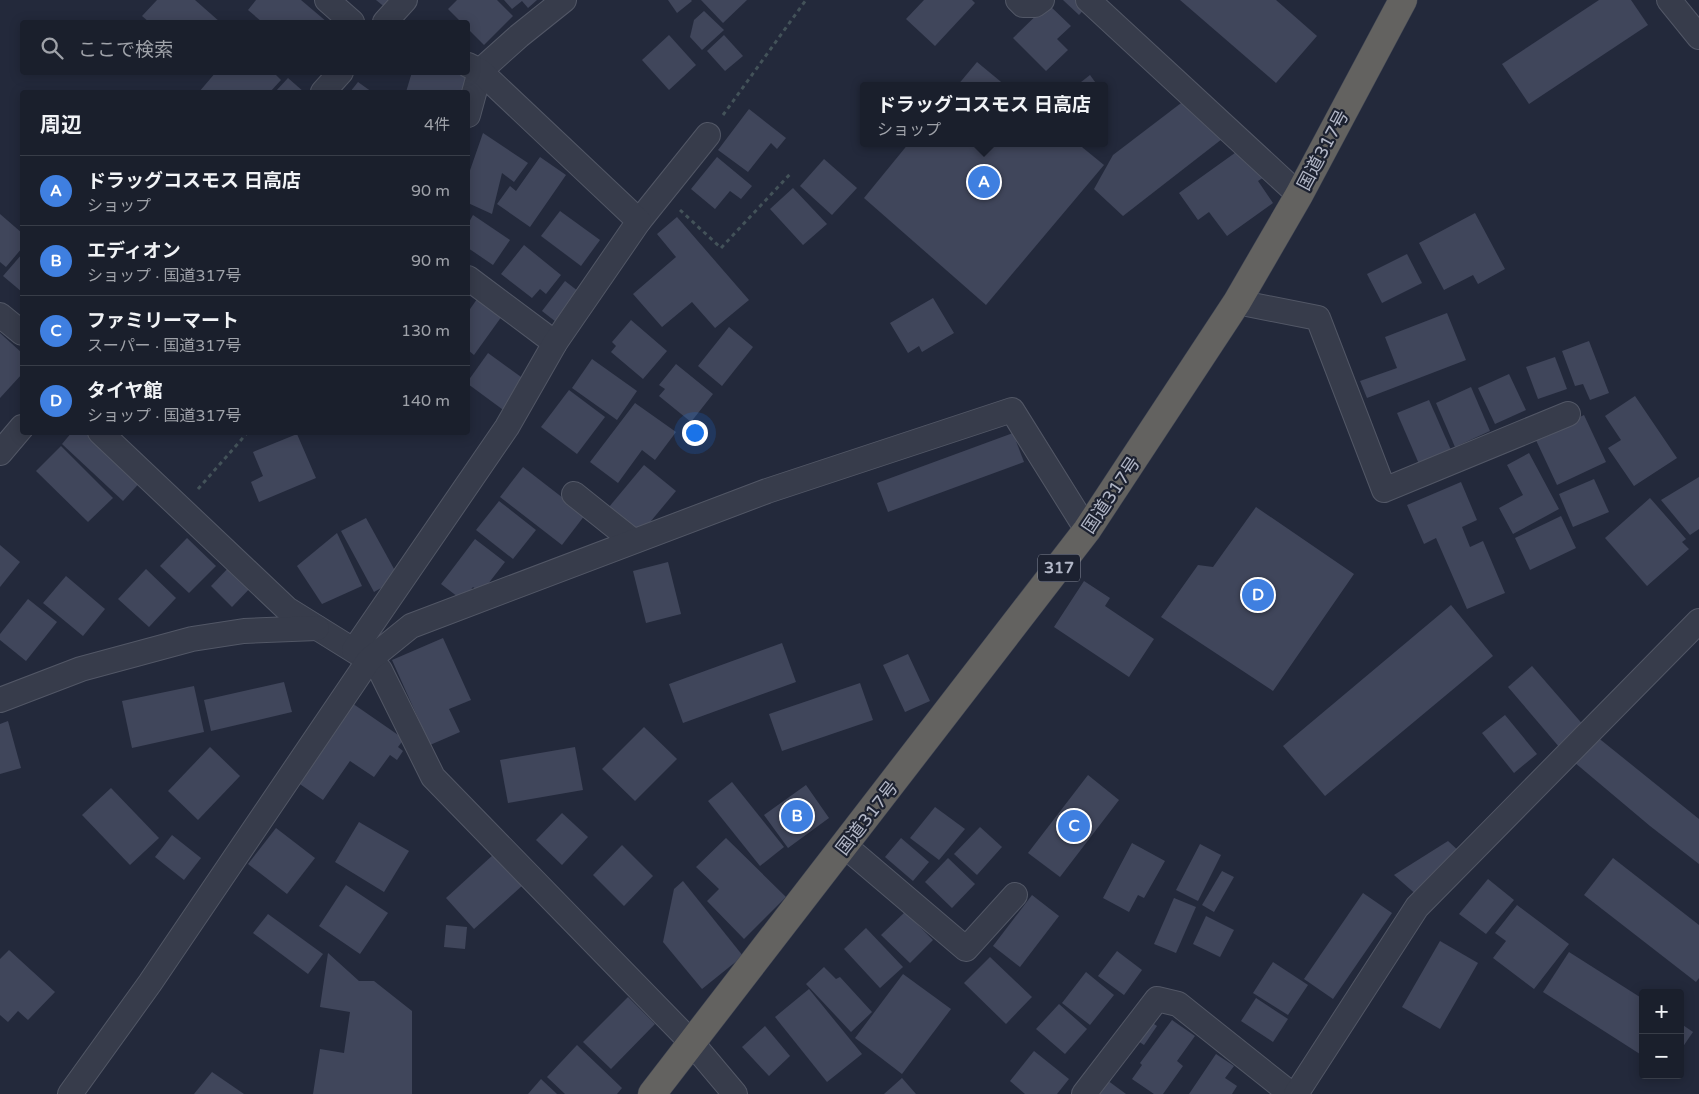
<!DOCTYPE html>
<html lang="ja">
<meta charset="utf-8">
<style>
body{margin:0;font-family:"Varela Round","Noto Sans JP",sans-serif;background:#232734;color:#f1f3f6}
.controls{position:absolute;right:15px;bottom:15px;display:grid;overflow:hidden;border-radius:5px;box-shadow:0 2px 12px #0003}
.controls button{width:45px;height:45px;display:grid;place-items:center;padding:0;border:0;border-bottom:1px solid #383d48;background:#1a1f2c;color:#f1f3f6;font:25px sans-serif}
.you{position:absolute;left:694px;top:432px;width:18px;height:18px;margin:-12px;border:4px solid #fff;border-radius:50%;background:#1a73e8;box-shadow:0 0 0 8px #1a73e833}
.badge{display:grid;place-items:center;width:32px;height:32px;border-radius:50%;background:#8aa0f4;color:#fff;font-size:16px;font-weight:700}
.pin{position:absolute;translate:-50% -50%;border:2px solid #fff;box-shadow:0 1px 5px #0006}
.popup{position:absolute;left:860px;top:82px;width:248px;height:65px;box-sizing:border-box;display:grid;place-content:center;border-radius:5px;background:#1a1f2c;filter:drop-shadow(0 1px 4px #0005);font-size:16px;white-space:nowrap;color:#9fa2a9}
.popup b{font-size:19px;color:#f1f3f6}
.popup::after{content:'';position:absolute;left:50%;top:100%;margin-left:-10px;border:10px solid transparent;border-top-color:#1a1f2c}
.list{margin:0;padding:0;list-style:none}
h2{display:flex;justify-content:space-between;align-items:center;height:65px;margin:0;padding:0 20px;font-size:21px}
h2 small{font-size:16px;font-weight:400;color:#9fa2a9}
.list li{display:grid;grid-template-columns:32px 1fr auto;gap:15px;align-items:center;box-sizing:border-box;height:70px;padding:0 20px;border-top:1px solid #383d48}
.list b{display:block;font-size:19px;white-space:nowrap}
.list p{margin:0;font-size:16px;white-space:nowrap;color:#9fa2a9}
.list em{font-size:16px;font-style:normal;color:#9fa2a9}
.icon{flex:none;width:28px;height:28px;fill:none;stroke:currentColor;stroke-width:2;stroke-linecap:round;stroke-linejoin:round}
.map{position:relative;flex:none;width:1699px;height:1094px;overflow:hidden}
.search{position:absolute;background:#1a1f2c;box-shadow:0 2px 12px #0003;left:20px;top:20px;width:450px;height:55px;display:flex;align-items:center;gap:12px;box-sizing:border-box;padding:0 18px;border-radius:5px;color:#9fa2a9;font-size:19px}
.panel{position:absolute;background:#1a1f2c;box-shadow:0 2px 12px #0003;left:20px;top:90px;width:450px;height:345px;border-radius:5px}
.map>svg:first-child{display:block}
</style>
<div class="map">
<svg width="1699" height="1094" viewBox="0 0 1699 1094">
<rect width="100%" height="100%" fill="#23293b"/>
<g fill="#40465b">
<polygon points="157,0 195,0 220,22 149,22 142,16"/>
<polygon points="256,0 301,0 327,22 262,22 248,10"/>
<polygon points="376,0 395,0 387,9"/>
<polygon points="457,0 497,0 513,16 484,45 468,29 468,22 461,22 448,9"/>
<polygon points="504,0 537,0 528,8 522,1 512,9"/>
<polygon points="668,0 691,0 692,1 677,13"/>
<polygon points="701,0 747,0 723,23"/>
<polygon points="924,0 972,0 975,3 935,46 906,19"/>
<polygon points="1063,0 1083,0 1088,5 1079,15"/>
<polygon points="1180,0 1276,0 1317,36 1276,83"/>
<polygon points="1599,0 1631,0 1648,25 1529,104 1502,64"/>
<polygon points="1048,4 1071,26 1057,39 1068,50 1046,71 1013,38"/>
<polygon points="704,11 724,30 702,50 690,37 694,20"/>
<polygon points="669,35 696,65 669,90 642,60"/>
<polygon points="724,35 743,56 725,71 707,51"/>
<polygon points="977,62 1006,86 957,86"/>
<polygon points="216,72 273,72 281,80 270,92 199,92"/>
<polygon points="412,72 452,72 467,77 462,92 406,92"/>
<polygon points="1090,75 1098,86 1076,86"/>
<polygon points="288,78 304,92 275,92"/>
<polygon points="358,82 372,92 350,92"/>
<polygon points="1189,97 1222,139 1123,216 1094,189 1113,155"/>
<polygon points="749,109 786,138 777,149 771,143 748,172 718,150"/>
<polygon points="483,133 528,163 514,182 502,173 492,214 468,203 468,176"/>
<polygon points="909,143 1077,143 1104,165 986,305 864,198"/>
<polygon points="1246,145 1267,175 1258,181 1273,203 1227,236 1209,212 1198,220 1179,193"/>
<polygon points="540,157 566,175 530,227 497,204 510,186 516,191"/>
<polygon points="717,157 752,186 741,199 730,191 715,209 691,189"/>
<polygon points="824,159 857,188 832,215 800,186"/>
<polygon points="793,188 827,224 803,245 770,209"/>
<polygon points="560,211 600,240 581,266 541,236"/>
<polygon points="1475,213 1505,269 1478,284 1473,275 1444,290 1419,243"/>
<polygon points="0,214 22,233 22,248 6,267 0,262"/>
<polygon points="473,215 510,240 493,265 468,248 468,224"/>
<polygon points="677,217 749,300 715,328 692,302 662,327 633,294 676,257 657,234"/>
<polygon points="524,245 561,275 546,294 540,289 532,298 501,274"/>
<polygon points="22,254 22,292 3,276"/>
<polygon points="1407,254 1422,283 1382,303 1367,274"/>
<polygon points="565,281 583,295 560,325 542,311"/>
<polygon points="933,298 954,333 922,352 919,346 908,353 890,323"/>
<polygon points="477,299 502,316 474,355 468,350 468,312"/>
<polygon points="1447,313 1466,360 1367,398 1360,381 1397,368 1385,337"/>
<polygon points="631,320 667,351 643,379 611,352 616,346 612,342"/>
<polygon points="729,327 753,347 722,386 698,366"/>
<polygon points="0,333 22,353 22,374 0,398"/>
<polygon points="1589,341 1609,393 1590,400 1583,384 1575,386 1562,351"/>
<polygon points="488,353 528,382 506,412 468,384 468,381"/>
<polygon points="1555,357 1567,389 1538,399 1526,367"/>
<polygon points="592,359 637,391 617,420 572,388"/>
<polygon points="676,364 713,394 691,422 659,396 665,389 659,385"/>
<polygon points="1509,374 1526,410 1495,424 1478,388"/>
<polygon points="1471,387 1490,431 1455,447 1436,403"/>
<polygon points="569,390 605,417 577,454 541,427"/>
<polygon points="1635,396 1677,458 1634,486 1608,448 1621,440 1605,416"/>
<polygon points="1429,400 1451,450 1419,464 1397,413"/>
<polygon points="635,403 676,432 655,460 642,450 618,483 590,462"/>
<polygon points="1584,415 1606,462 1557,485 1535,438"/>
<polygon points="72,432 95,432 144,478 123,501 62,444"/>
<polygon points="1013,433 1024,462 888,512 877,483"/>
<polygon points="297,434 316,478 259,502 251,482 263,476 253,452"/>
<polygon points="61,446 113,498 88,522 36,471"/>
<polygon points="1529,453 1559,509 1513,534 1499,508 1523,495 1507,465"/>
<polygon points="644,465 676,491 641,533 609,507"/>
<polygon points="523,467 585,515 562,545 500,497"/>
<polygon points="1699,477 1699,529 1690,535 1661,500"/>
<polygon points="1594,479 1609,512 1573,527 1559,494"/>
<polygon points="1461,482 1477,520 1462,527 1470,547 1483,541 1505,593 1467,609 1436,538 1424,544 1407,505"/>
<polygon points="1650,498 1686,539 1682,542 1689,549 1647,586 1605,538"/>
<polygon points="499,501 536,530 513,559 476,530"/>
<polygon points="1256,507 1354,574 1273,691 1161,617 1198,565 1213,567"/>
<polygon points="1561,516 1576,548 1530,570 1515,538"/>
<polygon points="366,518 399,578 374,592 341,531"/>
<polygon points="337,533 362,586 322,604 297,566"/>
<polygon points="187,538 216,566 189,593 160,566"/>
<polygon points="475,539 505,562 481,593 473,587 462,600 441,584"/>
<polygon points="0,545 20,562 0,587"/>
<polygon points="668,562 681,614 646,623 633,571"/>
<polygon points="232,564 254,584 232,607 211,586"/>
<polygon points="146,569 176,598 149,627 118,599"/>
<polygon points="66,576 105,609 83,636 43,603"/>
<polygon points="1084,581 1110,598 1105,606 1154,639 1129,677 1054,627"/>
<polygon points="28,599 57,622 26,661 0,640 0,634"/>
<polygon points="1451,605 1493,656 1325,796 1283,746"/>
<polygon points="443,638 471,700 449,709 460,732 430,745 392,660"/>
<polygon points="782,643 796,682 683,723 669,684"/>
<polygon points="908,654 930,701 905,712 883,665"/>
<polygon points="1532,666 1585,727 1560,748 1508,687"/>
<polygon points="284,682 292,712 211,731 204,700"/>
<polygon points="860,683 873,720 782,751 769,714"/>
<polygon points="194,686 204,732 132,748 122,701"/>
<polygon points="349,701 404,739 398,747 403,751 397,760 390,755 374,777 350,761 323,800 294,780"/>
<polygon points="1505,715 1537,754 1514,773 1482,733"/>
<polygon points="8,721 21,768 0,774 0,724"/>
<polygon points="644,727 677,759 635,801 602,769"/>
<polygon points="1596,736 1699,819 1699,864 1650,826 1574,762"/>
<polygon points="210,747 240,776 198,820 168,791"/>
<polygon points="575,747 583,790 508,803 500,760"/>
<polygon points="1088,775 1119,800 1060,877 1028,853"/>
<polygon points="732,782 784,847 760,866 708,801"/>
<polygon points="806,785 829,818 788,848 764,815"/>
<polygon points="111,788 159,838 130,865 82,815"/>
<polygon points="935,807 965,829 939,860 910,838"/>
<polygon points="562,813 588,837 562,865 536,840"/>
<polygon points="359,822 409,851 384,892 335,862"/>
<polygon points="980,827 1002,847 977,875 954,854"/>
<polygon points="276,828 315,858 287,894 248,864"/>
<polygon points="172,835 201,858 184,880 155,857"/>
<polygon points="726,838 786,897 744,939 707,901 719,889 696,867"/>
<polygon points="901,838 929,862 913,881 885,857"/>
<polygon points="1448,841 1461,853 1419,897 1394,875"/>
<polygon points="1132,843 1165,861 1144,898 1138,895 1129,912 1103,898"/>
<polygon points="1200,844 1221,855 1198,901 1176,890"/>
<polygon points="622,845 653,876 624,906 593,875"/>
<polygon points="494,854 523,885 474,929 446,898"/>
<polygon points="948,858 975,884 952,908 925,882"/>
<polygon points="1613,858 1699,925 1699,978 1696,982 1584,895"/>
<polygon points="1222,871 1234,877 1214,912 1202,905"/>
<polygon points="1488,879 1514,900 1486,934 1459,914"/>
<polygon points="683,881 743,956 702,989 663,942 674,889"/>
<polygon points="346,885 388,913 360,954 319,926"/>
<polygon points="1363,893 1392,913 1333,999 1304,979"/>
<polygon points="1032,895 1059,916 1020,967 993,946"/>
<polygon points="1174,898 1196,907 1176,953 1154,944"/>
<polygon points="1517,905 1569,944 1534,989 1493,958 1506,941 1495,933"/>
<polygon points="905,912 933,940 910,963 881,935"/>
<polygon points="268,914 323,954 308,974 253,933"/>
<polygon points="1206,916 1234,930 1220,957 1193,944"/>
<polygon points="446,925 467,927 465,949 444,947"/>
<polygon points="866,928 903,967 880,988 844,949"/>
<polygon points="1440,941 1478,963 1440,1029 1402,1007"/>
<polygon points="9,950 55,992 28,1020 18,1011 8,1022 0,1015 0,959"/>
<polygon points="1117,951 1142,970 1124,995 1098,976"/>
<polygon points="1569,952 1643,999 1643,1056 1543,992"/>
<polygon points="328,953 359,981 374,981 412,1011 412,1094 313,1094 320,1049 344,1053 350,1012 320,1007"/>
<polygon points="990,957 1032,997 1006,1024 964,983"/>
<polygon points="1273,962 1308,985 1288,1015 1253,993"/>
<polygon points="824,967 836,979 840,977 872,1012 851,1032 806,984"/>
<polygon points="1086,972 1114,995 1090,1025 1062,1003"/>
<polygon points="903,974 951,1009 902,1074 855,1038"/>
<polygon points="809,989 862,1054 827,1082 775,1017"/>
<polygon points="628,997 655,1024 611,1069 583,1042"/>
<polygon points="1256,998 1288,1019 1273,1042 1241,1021"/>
<polygon points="1059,1004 1087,1029 1065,1054 1036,1029"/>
<polygon points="1148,1020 1157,1026 1144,1045 1135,1039"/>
<polygon points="1172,1020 1195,1036 1177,1061 1183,1066 1163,1094 1154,1094 1132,1079 1142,1065 1140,1063"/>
<polygon points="1680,1023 1693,1032 1680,1051"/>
<polygon points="765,1026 790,1056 769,1076 742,1047"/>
<polygon points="577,1045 622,1088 617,1094 565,1094 547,1077"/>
<polygon points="1034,1051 1069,1079 1057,1094 1025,1094 1010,1081"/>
<polygon points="1216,1054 1234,1066 1225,1078 1237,1086 1232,1094 1189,1094"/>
<polygon points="212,1072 244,1094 194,1094"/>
<polygon points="902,1078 916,1094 884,1094"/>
<polygon points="541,1079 557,1094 528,1094"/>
<polygon points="1107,1080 1126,1094 1097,1094"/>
</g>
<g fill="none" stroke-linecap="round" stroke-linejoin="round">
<defs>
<g id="minor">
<polyline points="327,0 352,22"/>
<polyline points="1018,0 1023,5 1035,5 1042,0"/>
<polyline points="1088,0 1299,195"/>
<polyline points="1669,0 1699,37"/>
<polyline points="385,22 405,0"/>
<polyline points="323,92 341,72"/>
<polyline points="468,115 480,71 519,36 564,0"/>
<polyline points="639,221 708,135"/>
<polyline points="468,278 555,343"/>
<polyline points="1237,302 1318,318 1384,490 1568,414"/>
<polyline points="0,315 22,333"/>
<polyline points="100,432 287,609 369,660 380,670 433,777 692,1043 735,1094"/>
<polyline points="0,453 22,427"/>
<polyline points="574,494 633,541"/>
<polyline points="354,650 507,427 555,343 639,221 480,71 468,65"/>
<polyline points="0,700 81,669 192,639 244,631 317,628"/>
<polyline points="845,846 966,949 1015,895"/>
<polyline points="70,1094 150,983 369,660 411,626 767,491 1012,410 1087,530"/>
<polyline points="1084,1094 1157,999 1178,1004 1291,1094"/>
<polyline points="1296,1094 1417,907 1699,621"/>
</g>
<polyline id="trunk" points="652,1094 1087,530 1237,302 1299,195 1403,0"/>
</defs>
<use href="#minor" stroke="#525766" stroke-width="26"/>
<use href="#trunk" stroke="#3f4453" stroke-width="29"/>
<g stroke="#435259" stroke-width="3" stroke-dasharray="4 4" stroke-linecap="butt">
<polyline points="723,115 806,0"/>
<polyline points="680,210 721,248 792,172"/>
<polyline points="198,489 248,432"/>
</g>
<use href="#minor" stroke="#373c4b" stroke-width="24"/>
<use href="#trunk" stroke="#636260" stroke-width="28"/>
</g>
<g text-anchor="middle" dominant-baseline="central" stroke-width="4.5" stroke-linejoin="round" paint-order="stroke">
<rect fill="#1c2130" stroke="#858a9a" stroke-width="1" x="1038" y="554.5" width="42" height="27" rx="4"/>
<g font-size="16" font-weight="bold" fill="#b2b7c7">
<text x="1059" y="568">317</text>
</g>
<g font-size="18" fill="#b2b7c7" stroke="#1c2130">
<text transform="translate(1323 150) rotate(-62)">国道317号</text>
<text transform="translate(1111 495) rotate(-56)">国道317号</text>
<text transform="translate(867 818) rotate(-52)">国道317号</text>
</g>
</g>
</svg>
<div class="controls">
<button>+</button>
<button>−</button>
</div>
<div class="you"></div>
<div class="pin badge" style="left:984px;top:182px;background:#3f7fe0">A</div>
<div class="popup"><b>ドラッグコスモス 日高店</b>ショップ</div>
<div class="pin badge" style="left:797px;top:816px;background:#3f7fe0">B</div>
<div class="pin badge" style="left:1074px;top:826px;background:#3f7fe0">C</div>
<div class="pin badge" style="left:1258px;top:595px;background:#3f7fe0">D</div>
<div class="search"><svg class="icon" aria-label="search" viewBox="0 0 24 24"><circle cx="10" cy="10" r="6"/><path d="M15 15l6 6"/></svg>ここで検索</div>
<section class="panel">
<h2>周辺<small>4件</small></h2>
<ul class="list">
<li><span class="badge" style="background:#3f7fe0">A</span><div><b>ドラッグコスモス 日高店</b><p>ショップ</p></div><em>90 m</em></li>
<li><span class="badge" style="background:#3f7fe0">B</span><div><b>エディオン</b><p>ショップ · 国道317号</p></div><em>90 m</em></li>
<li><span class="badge" style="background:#3f7fe0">C</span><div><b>ファミリーマート</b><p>スーパー · 国道317号</p></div><em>130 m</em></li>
<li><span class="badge" style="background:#3f7fe0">D</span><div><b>タイヤ館</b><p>ショップ · 国道317号</p></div><em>140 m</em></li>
</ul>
</section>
</div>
